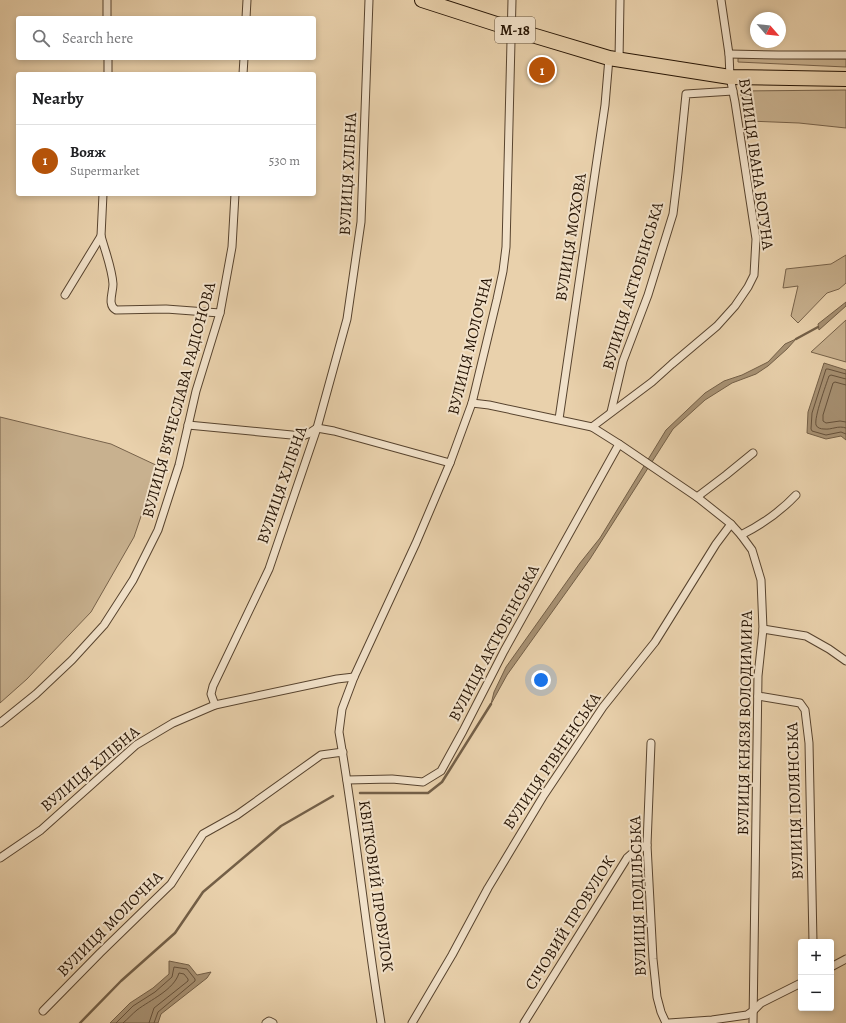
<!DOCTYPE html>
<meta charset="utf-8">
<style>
body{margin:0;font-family:Alegreya,serif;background:#f2f2f2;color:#202124}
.controls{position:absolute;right:12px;bottom:12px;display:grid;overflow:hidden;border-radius:4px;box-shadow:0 2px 6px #0003}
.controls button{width:36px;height:36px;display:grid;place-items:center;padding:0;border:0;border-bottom:1px solid #e0e0e0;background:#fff;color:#202124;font:20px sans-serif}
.compass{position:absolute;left:750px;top:12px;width:36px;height:36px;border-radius:50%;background:#fff;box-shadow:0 2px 6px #0003;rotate:118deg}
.you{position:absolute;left:541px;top:680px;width:14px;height:14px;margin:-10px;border:3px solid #fff;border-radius:50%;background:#1a73e8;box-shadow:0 0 0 6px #1a73e833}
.badge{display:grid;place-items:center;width:26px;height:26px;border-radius:50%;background:#b45309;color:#fff;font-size:13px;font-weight:700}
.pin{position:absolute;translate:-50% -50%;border:2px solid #fff;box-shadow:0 1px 4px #0006}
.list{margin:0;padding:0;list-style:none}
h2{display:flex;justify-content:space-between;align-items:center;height:52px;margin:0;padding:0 16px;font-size:17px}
h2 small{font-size:13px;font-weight:400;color:#757577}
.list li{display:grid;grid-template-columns:26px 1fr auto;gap:12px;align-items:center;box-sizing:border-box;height:72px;padding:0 16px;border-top:1px solid #e0e0e0}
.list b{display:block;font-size:15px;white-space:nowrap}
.list p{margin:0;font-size:13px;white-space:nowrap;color:#757577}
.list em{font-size:13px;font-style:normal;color:#757577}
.icon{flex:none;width:22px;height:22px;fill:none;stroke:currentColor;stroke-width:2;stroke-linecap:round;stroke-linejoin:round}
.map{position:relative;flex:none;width:846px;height:1023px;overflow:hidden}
.search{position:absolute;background:#fff;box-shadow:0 2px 6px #0003;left:16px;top:16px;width:300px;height:44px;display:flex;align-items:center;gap:10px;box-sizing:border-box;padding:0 14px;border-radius:4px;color:#757577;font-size:15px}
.panel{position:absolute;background:#fff;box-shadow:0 2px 6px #0003;left:16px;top:72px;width:300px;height:124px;border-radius:4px}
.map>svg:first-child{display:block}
</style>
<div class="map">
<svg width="846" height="1023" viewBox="0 0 846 1023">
<rect width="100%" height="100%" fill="#e9d1ac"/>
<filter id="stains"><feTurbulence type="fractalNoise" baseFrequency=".005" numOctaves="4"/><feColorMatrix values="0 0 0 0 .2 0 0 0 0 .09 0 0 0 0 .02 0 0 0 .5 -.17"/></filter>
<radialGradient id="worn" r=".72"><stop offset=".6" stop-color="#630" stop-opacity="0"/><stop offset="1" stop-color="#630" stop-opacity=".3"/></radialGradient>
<g fill="#c8b18f" stroke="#77624a">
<polygon points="738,58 846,59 846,67 738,62"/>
<polygon points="846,90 846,128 799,123 748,121 740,91"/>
<polygon points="846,255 846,283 839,289 827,293 798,323 791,316 798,286 783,288 786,269 831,264"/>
<polygon points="846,320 846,362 811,352"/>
<polygon points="0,417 111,444 158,466 134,537 91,612 27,679 0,703"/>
</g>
<g fill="#a79173" stroke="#735f47">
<polygon points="846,302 846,306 819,330 818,324"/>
<polygon points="796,339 787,349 768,366 756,374 732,383 705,400 673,429 590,559 507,675 491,704 494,692 506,667 580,563 600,538 666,430 705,393 724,381 742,375 768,362 785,344"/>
<polygon points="824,363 846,370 846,440 841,436 826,439 807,433 808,412"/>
<polygon points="169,961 189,965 197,975 211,972 207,978 161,1014 158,1023 110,1023 130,1003 153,988 169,974"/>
</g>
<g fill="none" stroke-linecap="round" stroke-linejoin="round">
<g stroke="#66523c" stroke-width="1">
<polyline points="846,374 828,369 826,369 812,413 811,429 812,431 826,435 841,432 846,434"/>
<path d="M 846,379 L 831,375 L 829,376 C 826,385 814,417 816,425 C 817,428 821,429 824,429 C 832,430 838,425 846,428"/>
<polyline points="846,385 835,382 833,383 823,415 823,421 826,423 840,421 846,422"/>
<polyline points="116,1023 133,1006 155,992 172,977 174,967 187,969 195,979 195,981 158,1012 154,1023"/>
<path d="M 123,1023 C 128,1019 132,1014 137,1010 C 150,1000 174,990 179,973 L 184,974 L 188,979 L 188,981 L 154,1008 L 149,1023"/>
</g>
<g stroke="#735f47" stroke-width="2.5">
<polyline points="796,339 818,327"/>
<polyline points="360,793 428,793 442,782 491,704"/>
<polyline points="80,1023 121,981 175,933 203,892 281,826 333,796"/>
</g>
<defs>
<g id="street">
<polyline points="107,0 107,18"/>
<polyline points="246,18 247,0"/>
<polyline points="729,54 778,55 846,55"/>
<polyline points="108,58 108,74"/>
<polyline points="619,60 620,0"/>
<polyline points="243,74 244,58"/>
<path d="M 101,236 C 105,251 112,268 113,284 C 113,293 107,305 116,310 L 166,309 L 220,313"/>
<polyline points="65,295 101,236 103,194"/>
<polyline points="472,403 489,405 592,427 619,444 697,497 731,524 741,535 752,550 761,580 763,629 758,676 753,1023"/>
<polyline points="611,412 623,361 648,295 673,214 678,173 686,94 733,91"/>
<polyline points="559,419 605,105 609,58"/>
<polyline points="188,425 302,436 308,434 317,428 334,431 450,463"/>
<polyline points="592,427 652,382 672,364 717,326 735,306 748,287 754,275 756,239 735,102 730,77 729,54 721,0"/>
<polyline points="697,497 726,475 753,453"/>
<path d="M 741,535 C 763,524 780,512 796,495"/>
<polyline points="763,629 806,636 829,649 846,661"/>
<polyline points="758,696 800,703 805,710 809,743 813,942"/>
<polyline points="215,705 211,694 213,686 269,569 317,428 347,319 361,222 369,0"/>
<polyline points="0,723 36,694 72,660 104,625 133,580 158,530 179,465 196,391 220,313 232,247 235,194"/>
<polyline points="651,743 647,845 653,959 657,997 661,1012 666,1023"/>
<polyline points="347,780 392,779 423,782 441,771 463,731 504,651 619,444"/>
<polyline points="0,858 41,830 136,745 173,723 215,705 337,679 354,677"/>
<polyline points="831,967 846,959"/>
<polyline points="43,1011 100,953 171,884 203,834 237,815 321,755 343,752"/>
<polyline points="266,1023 269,1021 273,1023"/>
<path d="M 381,1023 C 365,926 356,829 339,732 L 342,709 L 354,677 L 416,543 L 450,463 L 472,403 L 497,299 L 503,271 L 506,247 L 512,0"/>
<polyline points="412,1023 452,955 488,888 544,795 603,707 655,642 716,544 731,524"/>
<polyline points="524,1023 627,858 635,851 647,845"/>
<polyline points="669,1023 712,1020 747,1015 753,1011 761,1003 801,983"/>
</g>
<polyline id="highway" points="422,0 512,29 609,58 730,77 846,79"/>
</defs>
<use href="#street" stroke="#57432e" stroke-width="9"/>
<use href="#highway" stroke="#261404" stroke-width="16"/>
<use href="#street" stroke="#f1e1c9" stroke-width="7"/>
<use href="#highway" stroke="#e9d1ac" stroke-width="14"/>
</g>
<g text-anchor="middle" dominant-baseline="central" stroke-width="4" stroke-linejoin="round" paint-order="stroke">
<rect fill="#f1e1c9" stroke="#63523f" stroke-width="1" x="495" y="17" width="40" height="26" rx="3"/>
<g font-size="15" font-weight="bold" fill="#261404">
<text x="515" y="30">М-18</text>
</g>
<g font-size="16" fill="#261404" stroke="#f1e1c9">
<text transform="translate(756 164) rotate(82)">ВУЛИЦЯ ІВАНА БОГУНА</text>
<text transform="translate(348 174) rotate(-87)">ВУЛИЦЯ ХЛІБНА</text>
<text transform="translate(571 237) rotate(-81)">ВУЛИЦЯ МОХОВА</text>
<text transform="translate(633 286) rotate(-73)">ВУЛИЦЯ АКТЮБІНСЬКА</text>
<text transform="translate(470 346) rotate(-76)">ВУЛИЦЯ МОЛОЧНА</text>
<text transform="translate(179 400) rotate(-75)">ВУЛИЦЯ В'ЯЧЕСЛАВА РАДІОНОВА</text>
<text transform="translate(282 485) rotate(-71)">ВУЛИЦЯ ХЛІБНА</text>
<text transform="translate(494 643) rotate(-62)">ВУЛИЦЯ АКТЮБІНСЬКА</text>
<text transform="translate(745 723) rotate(-89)">ВУЛИЦЯ КНЯЗЯ ВОЛОДИМИРА</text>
<text transform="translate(552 761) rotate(-56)">ВУЛИЦЯ РІВНЕНСЬКА</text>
<text transform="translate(90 769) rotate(-40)">ВУЛИЦЯ ХЛІБНА</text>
<text transform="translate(795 801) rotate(-92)">ВУЛИЦЯ ПОЛЯНСЬКА</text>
<text transform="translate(376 886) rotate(82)">КВІТКОВИЙ ПРОВУЛОК</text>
<text transform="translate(638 896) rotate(-92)">ВУЛИЦЯ ПОДІЛЬСЬКА</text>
<text transform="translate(570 923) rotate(-58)">СІЧОВИЙ ПРОВУЛОК</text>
<text transform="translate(110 924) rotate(-45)">ВУЛИЦЯ МОЛОЧНА</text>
</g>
</g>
<rect width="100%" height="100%" filter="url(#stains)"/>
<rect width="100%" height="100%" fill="url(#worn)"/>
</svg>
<div class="controls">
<button>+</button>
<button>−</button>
</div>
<svg class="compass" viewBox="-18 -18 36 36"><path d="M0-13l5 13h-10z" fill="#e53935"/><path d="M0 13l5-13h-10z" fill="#757577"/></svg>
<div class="you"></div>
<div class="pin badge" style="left:542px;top:70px">1</div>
<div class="search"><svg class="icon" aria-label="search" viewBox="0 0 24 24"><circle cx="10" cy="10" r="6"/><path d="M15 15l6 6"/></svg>Search here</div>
<section class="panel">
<h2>Nearby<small></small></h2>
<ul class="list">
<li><span class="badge">1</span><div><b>Вояж</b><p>Supermarket</p></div><em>530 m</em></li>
</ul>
</section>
</div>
